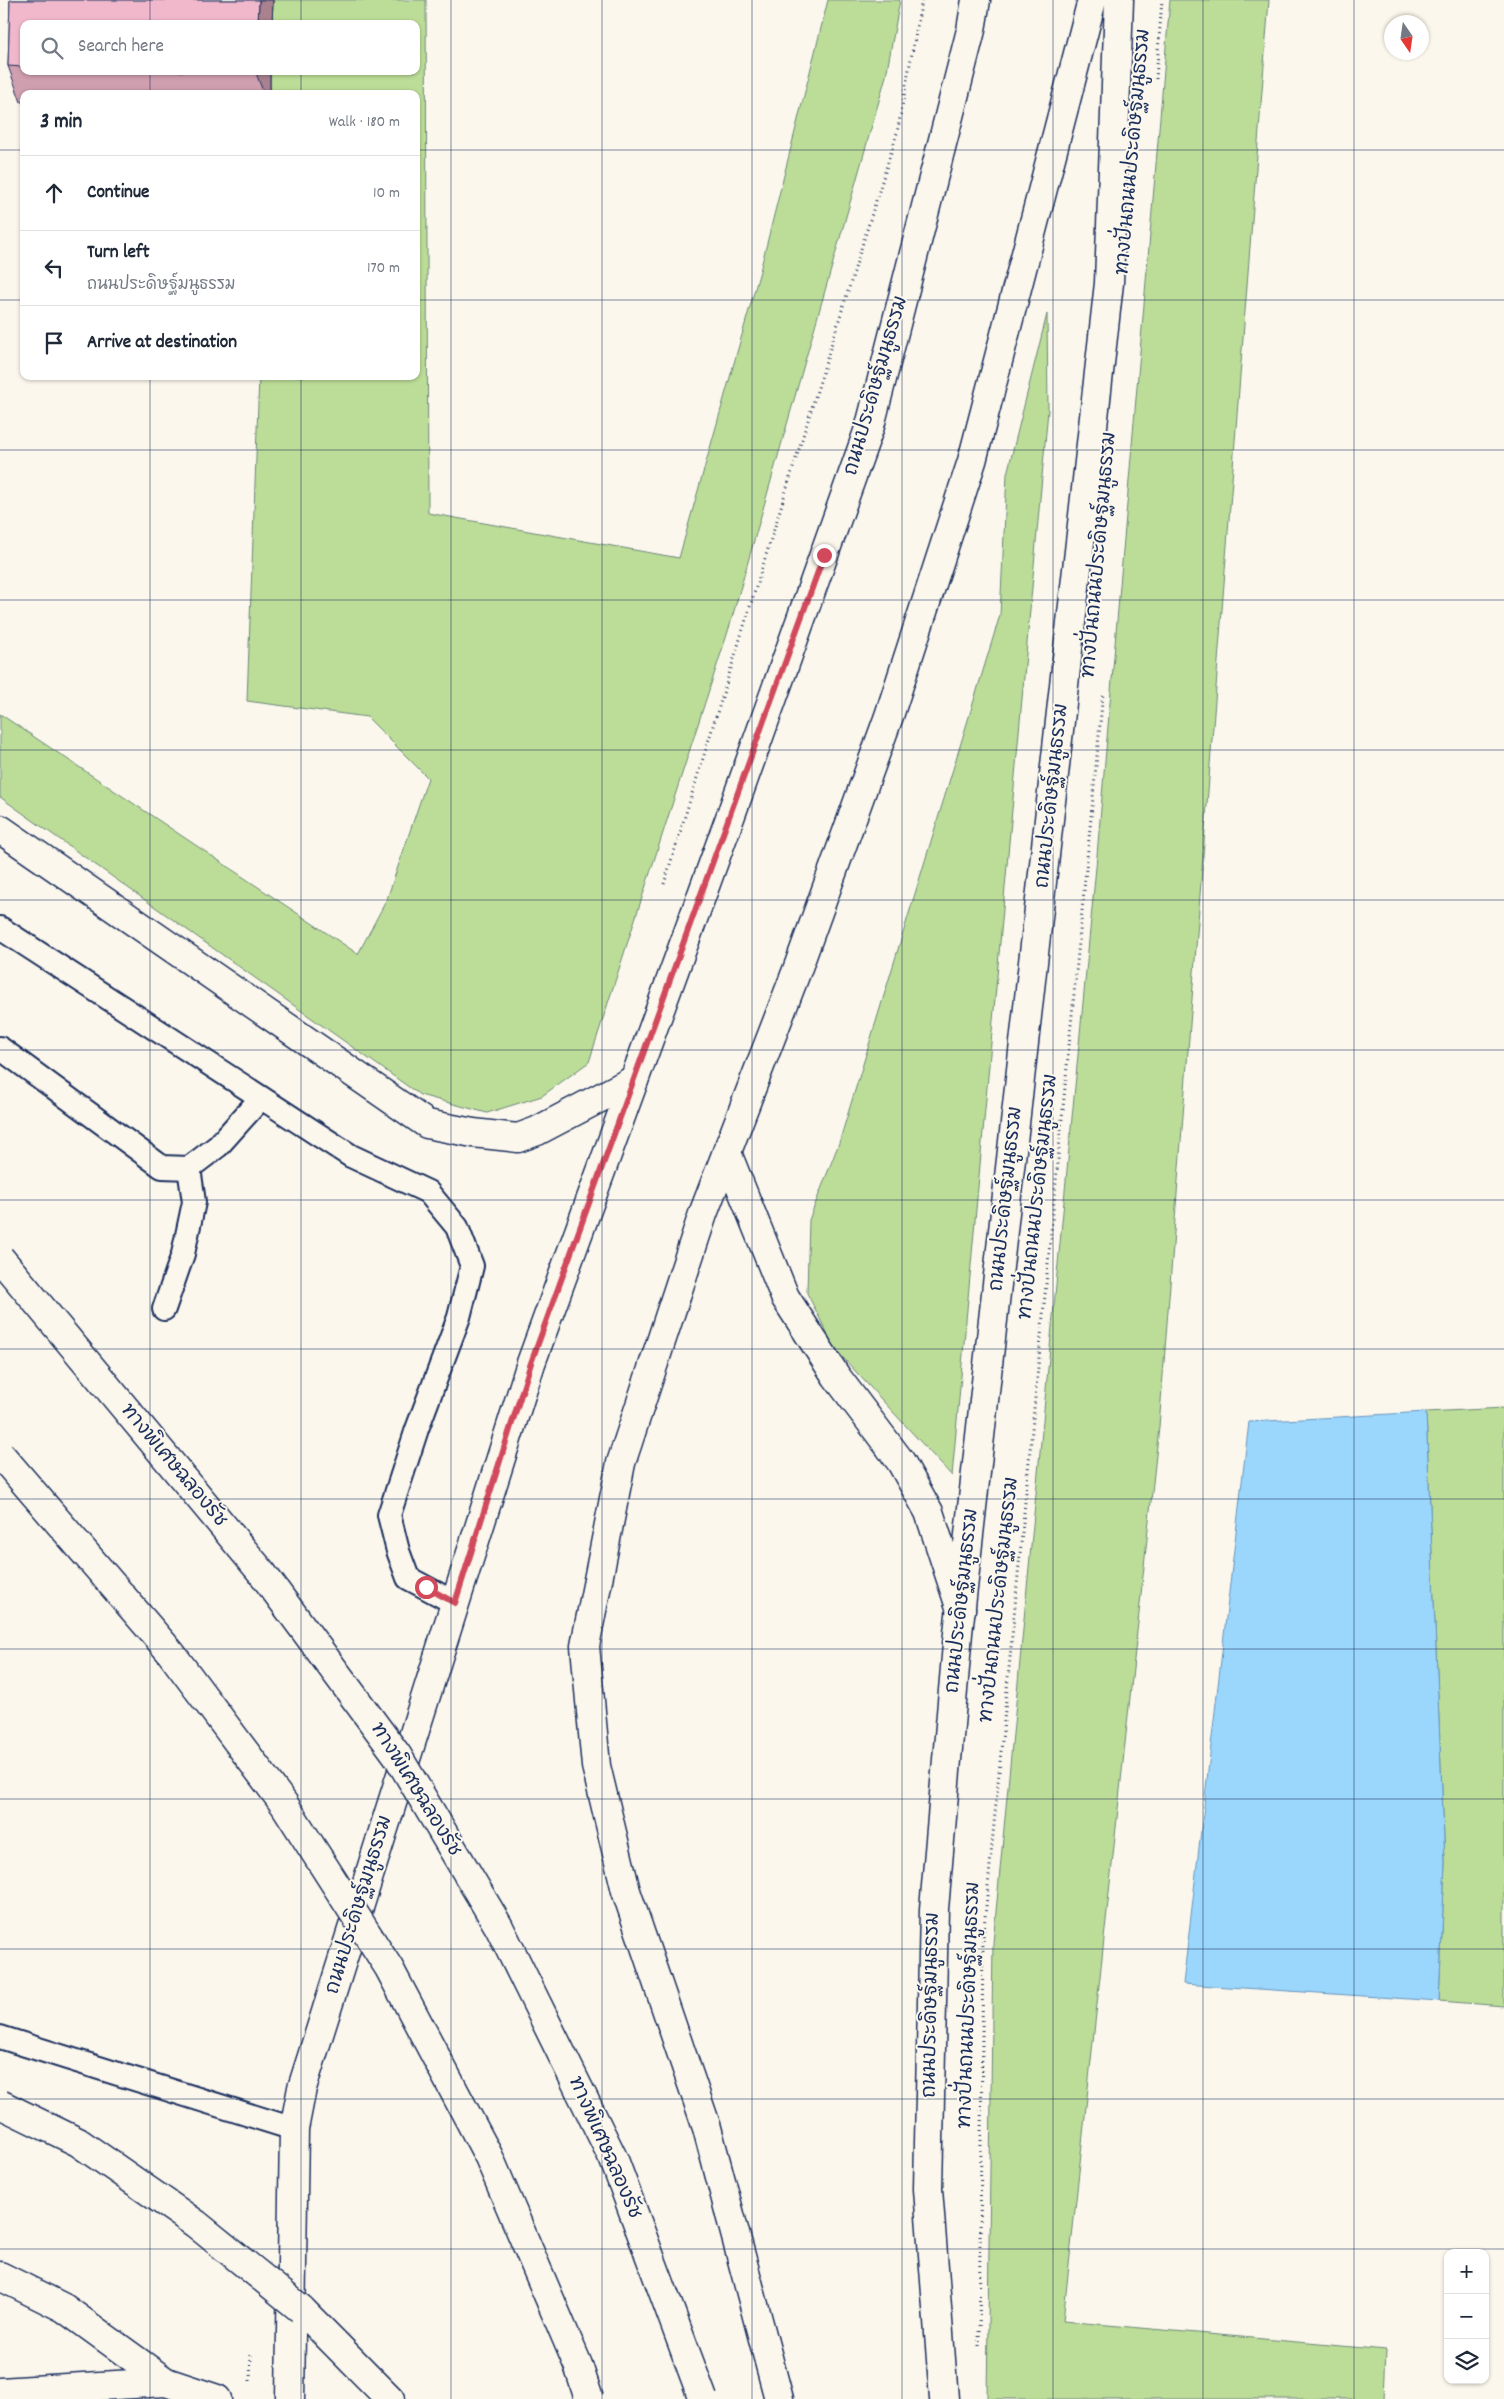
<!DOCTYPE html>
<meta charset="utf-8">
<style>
body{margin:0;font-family:Dekko,"Playpen Sans Thai",sans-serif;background:#f2f2f3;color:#1f2937}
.controls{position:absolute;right:15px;bottom:15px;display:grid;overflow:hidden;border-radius:10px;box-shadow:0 1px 4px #0004}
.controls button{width:45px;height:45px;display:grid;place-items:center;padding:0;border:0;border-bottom:1px solid #e0e1e3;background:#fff;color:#1f2937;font:25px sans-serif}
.compass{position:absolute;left:1384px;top:15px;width:45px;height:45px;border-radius:50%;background:#fff;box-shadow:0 1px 4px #0004;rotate:167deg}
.stop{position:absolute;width:15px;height:15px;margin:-11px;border:4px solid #d1495b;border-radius:50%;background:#fff}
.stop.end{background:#d1495b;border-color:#fff;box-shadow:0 1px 5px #0008}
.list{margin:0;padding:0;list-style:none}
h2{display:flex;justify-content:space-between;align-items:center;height:65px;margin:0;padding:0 20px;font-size:21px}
h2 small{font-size:16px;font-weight:400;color:#747a83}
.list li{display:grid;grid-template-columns:32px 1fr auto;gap:15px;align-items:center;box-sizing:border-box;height:75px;padding:0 20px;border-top:1px solid #e0e1e3}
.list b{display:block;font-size:19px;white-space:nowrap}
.list p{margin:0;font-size:16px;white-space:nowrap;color:#747a83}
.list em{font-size:16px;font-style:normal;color:#747a83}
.icon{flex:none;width:28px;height:28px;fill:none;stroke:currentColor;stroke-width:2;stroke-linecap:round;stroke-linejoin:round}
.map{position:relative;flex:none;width:1504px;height:2399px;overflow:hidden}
.search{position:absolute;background:#fff;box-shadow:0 1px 4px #0004;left:20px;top:20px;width:400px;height:55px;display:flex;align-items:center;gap:12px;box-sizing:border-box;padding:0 18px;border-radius:10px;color:#747a83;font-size:19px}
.panel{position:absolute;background:#fff;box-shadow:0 1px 4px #0004;left:20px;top:90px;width:400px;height:290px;border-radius:10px}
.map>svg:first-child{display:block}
</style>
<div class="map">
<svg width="1504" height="2399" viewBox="0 0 1504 2399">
<rect width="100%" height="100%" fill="#fbf7ec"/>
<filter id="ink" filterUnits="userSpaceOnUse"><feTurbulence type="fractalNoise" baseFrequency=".02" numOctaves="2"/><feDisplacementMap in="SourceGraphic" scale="10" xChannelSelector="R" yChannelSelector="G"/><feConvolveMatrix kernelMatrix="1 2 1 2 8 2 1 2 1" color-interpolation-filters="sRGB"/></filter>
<g filter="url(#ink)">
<g fill="#bcdd97" stroke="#6c867a">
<polygon points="273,0 426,0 428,513 679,558 760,271 828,0 900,0 886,76 730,625 589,1062 542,1096 487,1113 420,1095 0,797 0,714 358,954 387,899 428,778 367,717 247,701 259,376 416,376 416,94 269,94 270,71 416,71 416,24 272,24"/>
<polygon points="1170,0 1269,0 1159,1427 1063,2321 1386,2350 1384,2399 987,2399 993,1943 1096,867"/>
<polygon points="1047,314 1048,410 952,1476 835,1349 807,1293 809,1220 839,1143 1000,615 1007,474"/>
<polygon points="1504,1408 1504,2006 1439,2001 1445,1862 1426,1412"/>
</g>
<polygon fill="#9bd7fc" stroke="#6894bd" points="1426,1412 1445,1862 1439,2001 1183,1984 1249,1422"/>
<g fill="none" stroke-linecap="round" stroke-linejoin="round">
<defs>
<g id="service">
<polyline points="0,928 351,1156 428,1192 457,1227 472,1266 459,1317 417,1429 389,1515 398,1551 408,1578 455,1603"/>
<polyline points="0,1048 162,1167 189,1168 218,1146 261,1098"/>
<polyline points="164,1309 183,1254 194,1202 189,1168"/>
<polyline points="0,2037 294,2129"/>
</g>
<g id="minor">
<polyline points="0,2276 64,2308 166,2382"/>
<polyline points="0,2392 166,2382 217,2399"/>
</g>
<g id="primary">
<polyline points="290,2399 294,2129 302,2088 531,1363 732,812 870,426 971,30 976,0"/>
<polyline points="944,2399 928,2189 934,1909 958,1633 1109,283 1119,0"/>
</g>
<g id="motorway">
<polyline points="0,829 427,1124 473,1133 518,1138 537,1131 634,1080"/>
<polyline points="727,1153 785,1297 836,1376 901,1462 929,1512 961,1610"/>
<polyline points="301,2309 390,2399"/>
<polyline points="779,2399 707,2128 626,1891 596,1766 585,1646 621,1463 703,1214 797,970 889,716 972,461 1092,0"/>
</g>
</defs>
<use href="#service" stroke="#1b2f5e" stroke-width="26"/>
<use href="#minor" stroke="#1b2f5e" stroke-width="31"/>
<use href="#primary" stroke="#1b2f5e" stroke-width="31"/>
<use href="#motorway" stroke="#1b2f5e" stroke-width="31"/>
<g stroke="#1b2f5e" stroke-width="3" stroke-dasharray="1 4" stroke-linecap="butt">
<polyline points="1156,79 1162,0"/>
<polyline points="664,884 897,133 922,0"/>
<polyline points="979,2346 983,1938 1103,693"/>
<polyline points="250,2381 251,2355"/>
</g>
<use href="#service" stroke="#fbf7ec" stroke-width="22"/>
<use href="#minor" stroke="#fbf7ec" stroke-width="28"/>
<use href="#primary" stroke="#fbf7ec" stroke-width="28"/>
<use href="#motorway" stroke="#fbf7ec" stroke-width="28"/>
<defs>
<g id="motorway-bridge">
<polyline points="0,1258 263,1574 397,1755 499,1927 614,2160 703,2399"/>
<polyline points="0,1454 171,1653 284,1804 389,1968 489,2157 578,2365 589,2399"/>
<polyline points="0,2104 78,2142 196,2224 301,2309"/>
</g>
</defs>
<use href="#motorway-bridge" stroke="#1b2f5e" stroke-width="31" stroke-linecap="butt"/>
<use href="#motorway-bridge" stroke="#fbf7ec" stroke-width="28"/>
</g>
<polygon fill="#cf9eaf" stroke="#1b2f5e" points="10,0 273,0 272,24 24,24 24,71 270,71 270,94 24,94 24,102 21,102 8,66"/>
<g fill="#a9818f" stroke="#1b2f5e">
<polygon points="259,0 273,0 272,24 258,24"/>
<polygon points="256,71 270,71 270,94 264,94 256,73"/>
</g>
<g fill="#f1b8cc" stroke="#1b2f5e">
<polygon points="10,0 259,0 258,24 24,24 24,67 8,66"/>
<polygon points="181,71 256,71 256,73"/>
</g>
</g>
<g fill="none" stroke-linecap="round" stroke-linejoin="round" filter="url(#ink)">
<polyline stroke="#d1495b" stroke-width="6" points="426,1587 455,1603 531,1363 824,555"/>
</g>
<path fill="none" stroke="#1b2f5e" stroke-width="1" stroke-opacity="0.55" d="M 150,0 L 150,24M 301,0 L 301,24M 451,0 L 451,2399M 602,0 L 602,2399M 752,0 L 752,2399M 902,0 L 902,2399M 1053,0 L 1053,2399M 1203,0 L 1203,2399M 1354,0 L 1354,2399M 150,71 L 150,94M 301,71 L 301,94M 0,150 L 24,150M 416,150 L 1504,150M 0,300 L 24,300M 416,300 L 1504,300M 150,376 L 150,2399M 301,376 L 301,2399M 0,450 L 1504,450M 0,600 L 1504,600M 0,750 L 1504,750M 0,900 L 1504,900M 0,1050 L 1504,1050M 0,1200 L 1504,1200M 0,1349 L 1504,1349M 0,1499 L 1504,1499M 0,1649 L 1504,1649M 0,1799 L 1504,1799M 0,1949 L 1504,1949M 0,2099 L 1504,2099M 0,2249 L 1504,2249"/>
<g text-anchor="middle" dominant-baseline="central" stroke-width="4" stroke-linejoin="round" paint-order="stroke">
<g font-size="20" fill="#1b2f5e" stroke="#fbf7ec">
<text transform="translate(1134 152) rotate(-85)">ทางปั่นถนนประดิษฐ์มนูธรรม</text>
<text transform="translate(877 386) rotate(-74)">ถนนประดิษฐ์มนูธรรม</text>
<text transform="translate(1100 555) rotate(-85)">ทางปั่นถนนประดิษฐ์มนูธรรม</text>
<text transform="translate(1053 796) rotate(-84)">ถนนประดิษฐ์มนูธรรม</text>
<text transform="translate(1039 1197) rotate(-84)">ทางปั่นถนนประดิษฐ์มนูธรรม</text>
<text transform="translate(1007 1199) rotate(-84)">ถนนประดิษฐ์มนูธรรม</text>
<text transform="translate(173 1466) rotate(50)">ทางพิเศษฉลองรัช</text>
<text transform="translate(1000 1600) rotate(-84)">ทางปั่นถนนประดิษฐ์มนูธรรม</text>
<text transform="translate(963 1601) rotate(-84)">ถนนประดิษฐ์มนูธรรม</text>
<text transform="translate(415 1790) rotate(58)">ทางพิเศษฉลองรัช</text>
<text transform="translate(360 1905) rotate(-73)">ถนนประดิษฐ์มนูธรรม</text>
<text transform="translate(932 2005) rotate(-89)">ถนนประดิษฐ์มนูธรรม</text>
<text transform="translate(970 2005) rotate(-88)">ทางปั่นถนนประดิษฐ์มนูธรรม</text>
<text transform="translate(604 2148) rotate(66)">ทางพิเศษฉลองรัช</text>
</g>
</g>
</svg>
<div class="controls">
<button>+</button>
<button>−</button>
<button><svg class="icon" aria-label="layers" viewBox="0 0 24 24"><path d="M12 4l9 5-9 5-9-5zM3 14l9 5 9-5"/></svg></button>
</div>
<svg class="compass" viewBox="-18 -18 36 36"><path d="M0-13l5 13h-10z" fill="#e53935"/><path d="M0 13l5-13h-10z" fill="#747a83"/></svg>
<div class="stop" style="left:426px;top:1587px"></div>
<div class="stop end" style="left:824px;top:555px"></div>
<div class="search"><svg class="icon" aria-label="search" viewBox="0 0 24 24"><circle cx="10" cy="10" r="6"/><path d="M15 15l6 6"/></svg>Search here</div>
<section class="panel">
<h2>3 min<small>Walk · 180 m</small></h2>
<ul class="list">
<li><svg class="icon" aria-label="ahead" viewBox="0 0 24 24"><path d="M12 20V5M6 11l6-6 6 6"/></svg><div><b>Continue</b></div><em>10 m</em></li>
<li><svg class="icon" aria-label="left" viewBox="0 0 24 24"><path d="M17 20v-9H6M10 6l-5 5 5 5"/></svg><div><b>Turn left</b><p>ถนนประดิษฐ์มนูธรรม</p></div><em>170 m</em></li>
<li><svg class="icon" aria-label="arrive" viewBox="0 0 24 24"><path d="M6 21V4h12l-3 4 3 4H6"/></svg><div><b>Arrive at destination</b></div></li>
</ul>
</section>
</div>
